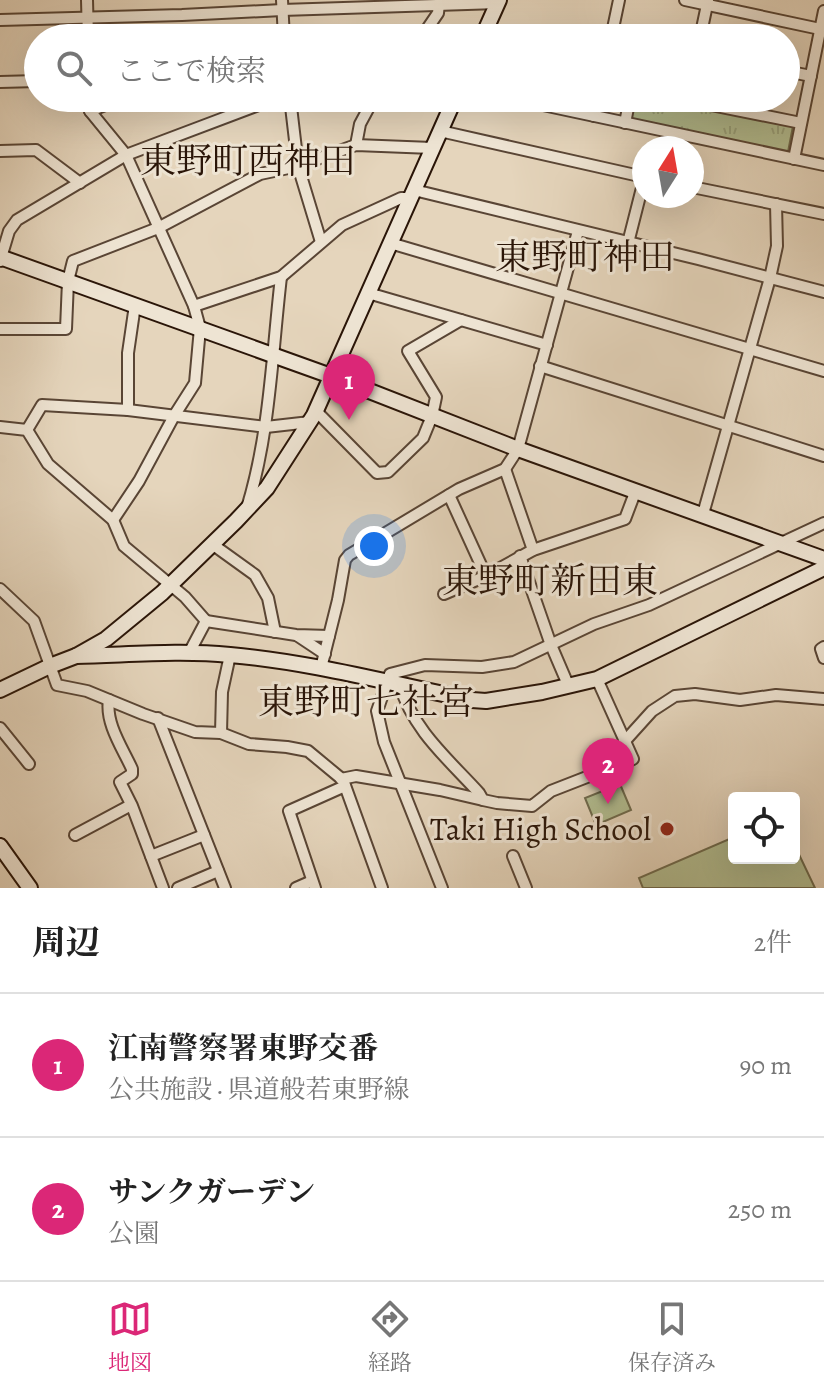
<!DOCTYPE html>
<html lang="ja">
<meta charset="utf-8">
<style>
body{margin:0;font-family:Alegreya,"Noto Serif JP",serif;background:#f6f6f6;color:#222}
.controls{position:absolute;right:24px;bottom:24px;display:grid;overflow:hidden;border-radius:8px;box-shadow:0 8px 32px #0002}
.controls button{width:72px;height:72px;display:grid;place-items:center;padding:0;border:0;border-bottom:2px solid #e0e0e0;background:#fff;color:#222;font:40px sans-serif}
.compass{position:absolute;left:632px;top:136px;width:72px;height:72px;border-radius:50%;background:#fff;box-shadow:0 8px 32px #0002;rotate:11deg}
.you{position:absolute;left:374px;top:546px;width:28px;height:28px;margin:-20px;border:6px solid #fff;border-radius:50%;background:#1a73e8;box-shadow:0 0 0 12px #1a73e833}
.badge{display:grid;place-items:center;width:52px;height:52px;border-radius:50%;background:#db2777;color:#fff;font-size:26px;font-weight:700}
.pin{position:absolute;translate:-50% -66px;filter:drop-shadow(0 2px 4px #0008)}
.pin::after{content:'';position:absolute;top:42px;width:28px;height:24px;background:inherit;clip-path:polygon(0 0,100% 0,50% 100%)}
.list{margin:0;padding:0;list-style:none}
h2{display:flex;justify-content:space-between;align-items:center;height:104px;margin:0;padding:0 32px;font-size:34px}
h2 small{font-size:26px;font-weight:400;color:#767676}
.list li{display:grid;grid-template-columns:52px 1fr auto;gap:24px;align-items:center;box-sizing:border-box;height:144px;padding:0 32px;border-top:2px solid #e0e0e0}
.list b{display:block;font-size:30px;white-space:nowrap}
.list p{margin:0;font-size:26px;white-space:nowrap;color:#767676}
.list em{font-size:26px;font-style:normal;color:#767676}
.icon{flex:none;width:44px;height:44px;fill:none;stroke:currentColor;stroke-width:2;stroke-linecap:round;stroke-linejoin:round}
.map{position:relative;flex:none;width:824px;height:888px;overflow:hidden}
.search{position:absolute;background:#fff;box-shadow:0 8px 32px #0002;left:24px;right:24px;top:24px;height:88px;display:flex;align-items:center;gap:20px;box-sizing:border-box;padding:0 28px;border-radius:44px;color:#767676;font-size:30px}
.sheet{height:392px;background:#fff}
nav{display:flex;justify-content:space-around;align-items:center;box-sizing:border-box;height:112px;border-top:2px solid #e0e0e0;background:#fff;font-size:22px;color:#767676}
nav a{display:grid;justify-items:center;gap:4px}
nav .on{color:#db2777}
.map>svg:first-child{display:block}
</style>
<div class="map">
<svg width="824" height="888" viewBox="0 0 824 888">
<defs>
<pattern id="park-tufts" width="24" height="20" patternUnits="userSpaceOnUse" patternTransform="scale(2)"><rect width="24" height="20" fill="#b2be92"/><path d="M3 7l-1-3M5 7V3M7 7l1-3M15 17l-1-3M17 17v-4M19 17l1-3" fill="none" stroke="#99a27c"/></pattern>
</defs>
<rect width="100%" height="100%" fill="#e5d5bc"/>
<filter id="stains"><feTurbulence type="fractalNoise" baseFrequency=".0025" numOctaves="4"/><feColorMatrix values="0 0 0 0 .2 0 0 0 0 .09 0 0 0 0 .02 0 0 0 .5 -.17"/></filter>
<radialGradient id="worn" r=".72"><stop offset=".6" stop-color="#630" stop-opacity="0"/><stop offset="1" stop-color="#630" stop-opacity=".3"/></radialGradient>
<g fill="#b2be92" stroke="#6e6a4d" stroke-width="2">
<polygon points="620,784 631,810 596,825 585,798"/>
<polygon points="734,837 734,858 794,858 794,844 815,888 643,888 639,878"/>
</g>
<polygon fill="url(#park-tufts)" stroke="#6e6a4d" stroke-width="2" points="634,98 652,98 793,126 788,152 629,120"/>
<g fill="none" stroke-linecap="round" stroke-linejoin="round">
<defs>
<g id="street">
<polyline points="87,0 88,38"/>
<polyline points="282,0 284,38"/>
<polyline points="685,0 820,29"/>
<polyline points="0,20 182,15 282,10 498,3"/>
<polyline points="612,35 627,38"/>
<polyline points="421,38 438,13 439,4"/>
<polyline points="611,38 619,0"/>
<polyline points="700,38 708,0"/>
<polyline points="786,71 811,76"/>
<polyline points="0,82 38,81"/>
<polyline points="90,98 90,111 126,155 194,306 200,328 195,383 174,416 139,481 113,520"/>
<polyline points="290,98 298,166 321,242"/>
<polyline points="510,98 824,165"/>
<polyline points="676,98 801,123"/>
<polyline points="90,111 123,98"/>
<polyline points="594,116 598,98"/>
<polyline points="625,123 630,98"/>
<polyline points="440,131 644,177"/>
<polyline points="356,145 360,124 374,98"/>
<polyline points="0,151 36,150 80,183"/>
<polyline points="794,159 824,11"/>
<polyline points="692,187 824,214"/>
<polyline points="414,190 698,259 824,292"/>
<polyline points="390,243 824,371"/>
<polyline points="628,243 644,180"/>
<polyline points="0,261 9,231 17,220 126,155 277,98"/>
<polyline points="368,293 547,345"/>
<polyline points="194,306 281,277 342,225 401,198 411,198"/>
<polyline points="0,329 66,329 68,281 73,261 158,228 260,174 298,166 356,145 432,148"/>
<polyline points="540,366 824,456"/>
<polyline points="128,410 128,353 135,305"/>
<polyline points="316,411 377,473 388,472 423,438 432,416 436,397 408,351 461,320"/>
<polyline points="0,427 27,430 48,464 113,520 124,546 185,597 206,621 189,653"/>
<polyline points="27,430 42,405 128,410 266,427 310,422"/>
<polyline points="505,469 533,550"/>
<polyline points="449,495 486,576 533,550 625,519 636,490"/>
<path d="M 247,508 C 270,433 272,354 281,277"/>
<polyline points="703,514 770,278 777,246 776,204"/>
<polyline points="212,544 255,575 268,598 275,632"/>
<polyline points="520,556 551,645 569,687"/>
<polyline points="0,589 34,621 57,685 87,691 143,714 195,732 221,733 249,744 287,747 308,751 343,780 382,888"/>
<polyline points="444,594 486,576"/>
<polyline points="206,621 296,635 329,636"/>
<polyline points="298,636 325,654"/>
<polyline points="824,647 821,649 824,658"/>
<polyline points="321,668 338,600 345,560 349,555 459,489 505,469 518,449 578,231"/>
<path d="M 400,685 C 412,729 449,760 479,793 L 483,800 L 497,803 L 532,806 L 551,791 L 633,759 L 597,679"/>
<path d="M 109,700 C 105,723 123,749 132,769 L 132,774 L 120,782 L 132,806 L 163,888"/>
<polyline points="158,718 225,888"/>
<polyline points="0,728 29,764"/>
<polyline points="221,733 222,692 230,655"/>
<polyline points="624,742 652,711 675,696 695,694 740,700 776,695 824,699"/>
<polyline points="341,779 356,776 440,790 483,800"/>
<polyline points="75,835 131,805"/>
<polyline points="151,856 204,835"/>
<polyline points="513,856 526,888"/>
<polyline points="178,888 218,871"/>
<polyline points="296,888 312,881"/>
<polyline points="315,888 289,811 345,786"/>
<polyline points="442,888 384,742 377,711 390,674 425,665 482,667 514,662 594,624 649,605 824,523"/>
</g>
<g id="secondary">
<polyline points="482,38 499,0"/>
<polyline points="0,257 331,376 518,449 824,559"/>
<path d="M 76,656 C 127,655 179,650 230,655 C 312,662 392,684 472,700 L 486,701 L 542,692 L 597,679 L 824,568"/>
<polyline points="0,690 50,666 76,656 106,639 162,593 236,521 267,488 314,415 455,98"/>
<polyline points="0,846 30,888"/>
</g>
</defs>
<use href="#street" stroke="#594535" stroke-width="14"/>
<use href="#secondary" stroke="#2a1508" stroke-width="18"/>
<use href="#street" stroke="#eee4d3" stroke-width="10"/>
<use href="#secondary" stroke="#eee4d3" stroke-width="14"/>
</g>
<circle fill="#8f2418" stroke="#eee4d3" stroke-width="3" cx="667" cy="829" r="8"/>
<g text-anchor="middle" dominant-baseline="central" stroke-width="6" stroke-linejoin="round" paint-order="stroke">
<g font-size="32" fill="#2a1508" stroke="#eee4d3" text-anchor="end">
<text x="651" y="829">Taki High School</text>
</g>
<g font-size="36" fill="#2a1508" stroke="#eee4d3">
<text x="248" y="160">東野町西神田</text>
<text x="585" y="256">東野町神田</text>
<text x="550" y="580">東野町新田東</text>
<text x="366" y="701">東野町七社宮</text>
</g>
</g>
<rect width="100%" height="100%" filter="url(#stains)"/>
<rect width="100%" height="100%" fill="url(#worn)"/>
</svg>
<div class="controls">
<button><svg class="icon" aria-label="locate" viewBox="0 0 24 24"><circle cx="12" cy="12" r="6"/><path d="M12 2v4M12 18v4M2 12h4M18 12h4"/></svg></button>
</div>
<svg class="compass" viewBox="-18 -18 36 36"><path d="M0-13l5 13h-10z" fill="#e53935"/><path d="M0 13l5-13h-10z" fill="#767676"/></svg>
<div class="you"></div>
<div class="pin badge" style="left:349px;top:420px">1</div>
<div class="pin badge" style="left:608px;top:804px">2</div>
<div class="search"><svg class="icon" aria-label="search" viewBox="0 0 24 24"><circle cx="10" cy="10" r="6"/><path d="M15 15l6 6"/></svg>ここで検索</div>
</div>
<section class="sheet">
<h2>周辺<small>2件</small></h2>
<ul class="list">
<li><span class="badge">1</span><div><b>江南警察署東野交番</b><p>公共施設 · 県道般若東野線</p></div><em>90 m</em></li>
<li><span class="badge">2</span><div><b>サンクガーデン</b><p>公園</p></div><em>250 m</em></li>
</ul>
</section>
<nav>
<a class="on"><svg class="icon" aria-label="map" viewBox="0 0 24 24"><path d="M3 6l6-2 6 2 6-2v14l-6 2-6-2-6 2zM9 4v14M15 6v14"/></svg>地図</a>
<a><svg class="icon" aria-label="directions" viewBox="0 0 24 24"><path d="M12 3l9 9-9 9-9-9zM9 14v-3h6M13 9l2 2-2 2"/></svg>経路</a>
<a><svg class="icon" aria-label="saved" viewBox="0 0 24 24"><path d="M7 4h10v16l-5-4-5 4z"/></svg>保存済み</a>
</nav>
